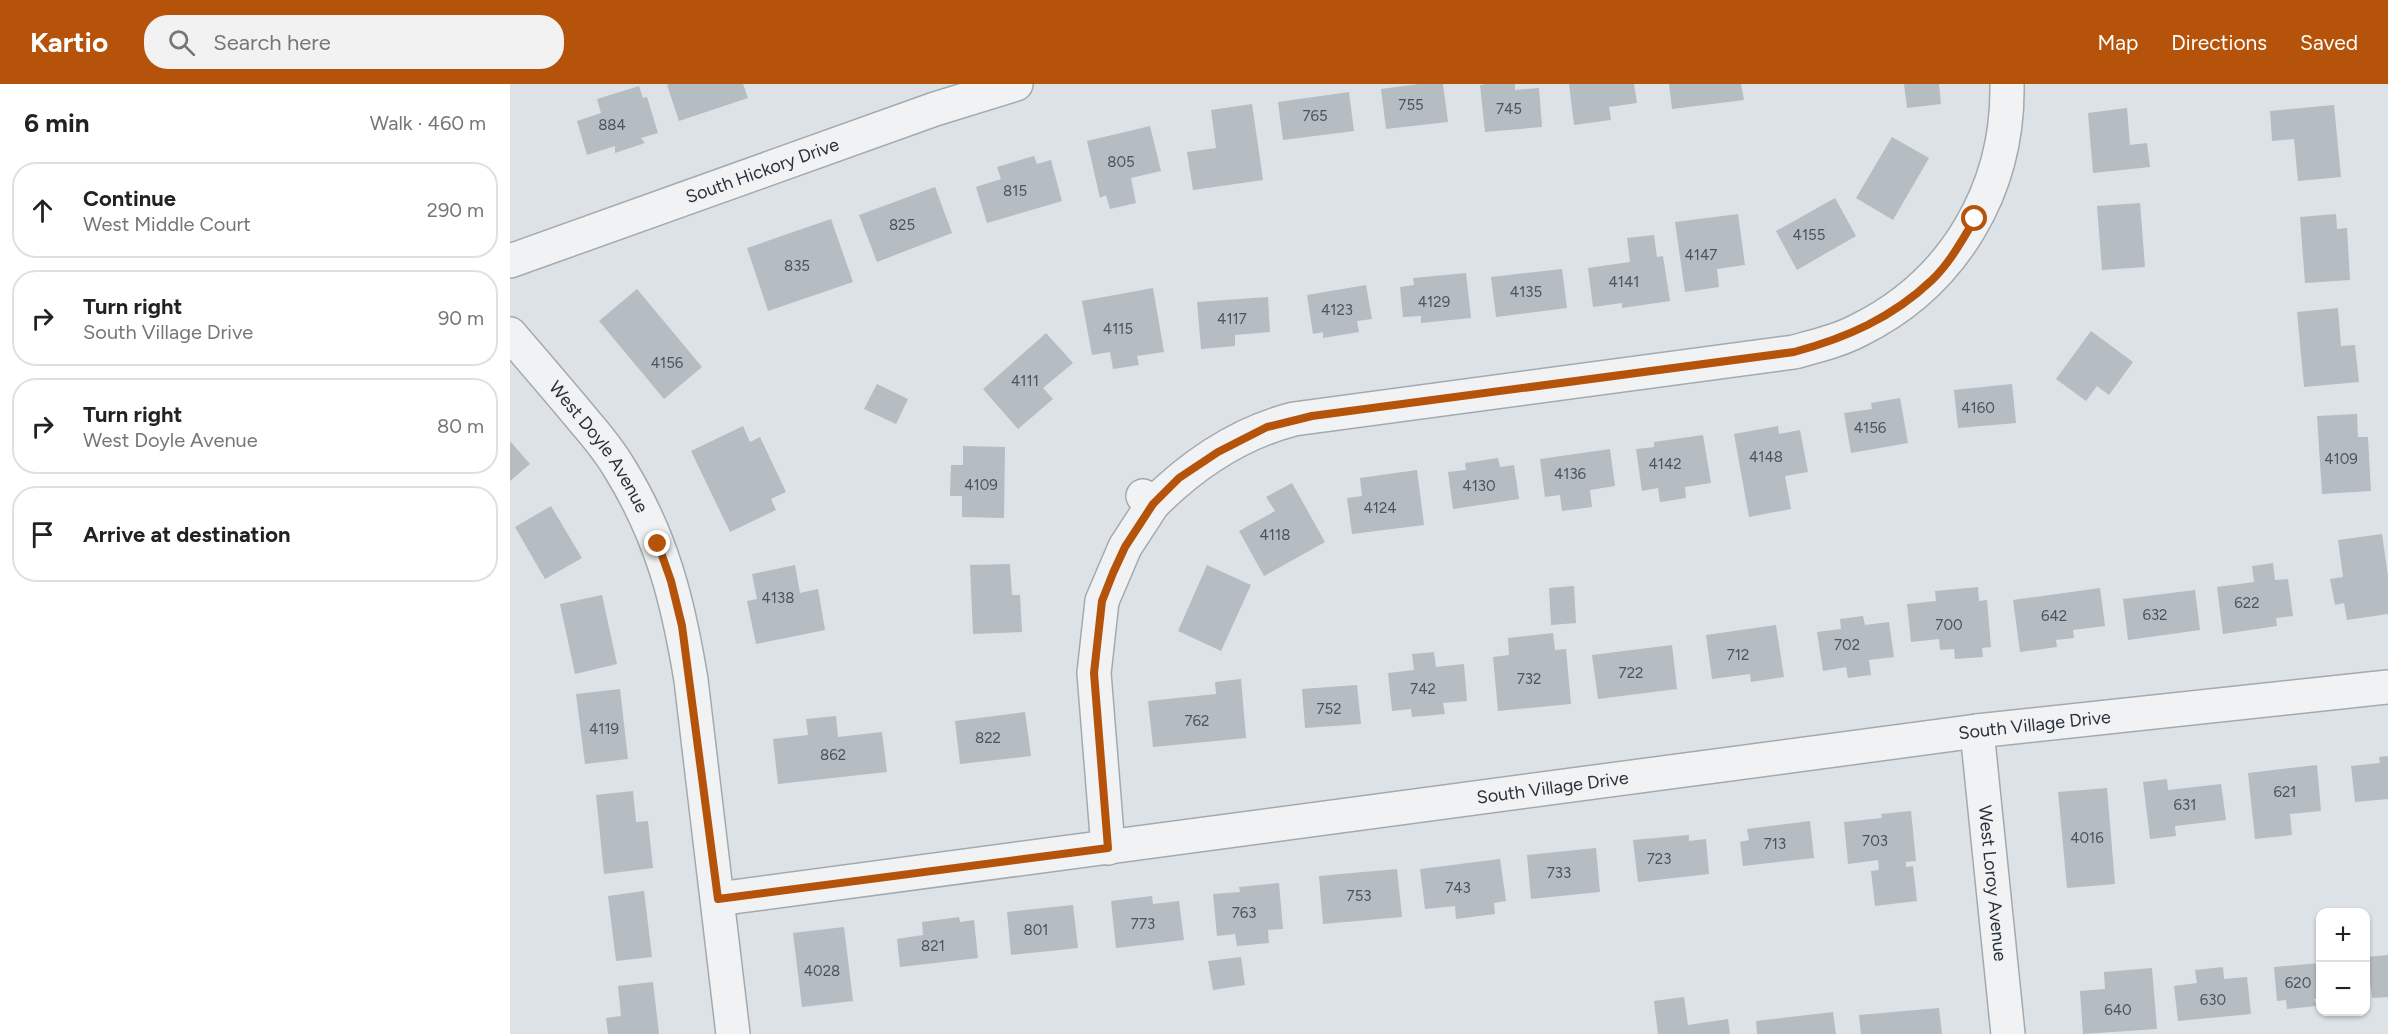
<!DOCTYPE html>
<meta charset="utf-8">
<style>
body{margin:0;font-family:Figtree,sans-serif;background:#f2f2f2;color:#222}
.controls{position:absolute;right:18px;bottom:18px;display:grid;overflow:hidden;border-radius:12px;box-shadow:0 2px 4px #0004}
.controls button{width:54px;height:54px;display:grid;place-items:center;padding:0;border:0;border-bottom:2px solid #e0e0e0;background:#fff;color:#222;font:30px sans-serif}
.stop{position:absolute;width:18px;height:18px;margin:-14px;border:4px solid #b45309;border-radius:50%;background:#fff}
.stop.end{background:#b45309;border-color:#fff;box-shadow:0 2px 6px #0008}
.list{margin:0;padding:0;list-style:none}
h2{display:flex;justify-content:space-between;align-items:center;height:78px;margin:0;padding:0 24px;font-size:26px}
h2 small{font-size:20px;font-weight:400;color:#767676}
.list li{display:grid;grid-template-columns:39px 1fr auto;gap:18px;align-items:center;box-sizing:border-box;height:96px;margin:0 12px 12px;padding:0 12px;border:2px solid #e0e0e0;border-radius:24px}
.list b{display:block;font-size:22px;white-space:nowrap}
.list p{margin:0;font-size:20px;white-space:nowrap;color:#767676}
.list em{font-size:20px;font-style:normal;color:#767676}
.icon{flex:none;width:33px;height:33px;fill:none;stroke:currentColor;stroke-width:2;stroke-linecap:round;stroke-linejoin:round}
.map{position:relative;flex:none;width:1878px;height:950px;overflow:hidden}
header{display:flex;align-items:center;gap:36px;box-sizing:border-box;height:84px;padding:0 30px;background:#b45309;color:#fff}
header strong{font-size:28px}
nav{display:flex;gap:33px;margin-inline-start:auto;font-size:21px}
.search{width:420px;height:54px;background:#f2f2f2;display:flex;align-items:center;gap:15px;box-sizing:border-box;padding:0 21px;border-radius:24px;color:#767676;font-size:22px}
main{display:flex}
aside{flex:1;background:#fff}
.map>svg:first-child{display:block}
</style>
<header>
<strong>Kartio</strong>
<div class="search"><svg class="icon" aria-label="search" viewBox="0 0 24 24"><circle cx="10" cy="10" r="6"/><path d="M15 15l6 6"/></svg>Search here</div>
<nav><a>Map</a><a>Directions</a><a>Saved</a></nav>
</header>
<main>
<aside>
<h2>6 min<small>Walk · 460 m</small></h2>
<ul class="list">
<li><svg class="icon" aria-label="ahead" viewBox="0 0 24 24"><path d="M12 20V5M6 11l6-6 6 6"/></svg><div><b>Continue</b><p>West Middle Court</p></div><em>290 m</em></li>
<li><svg class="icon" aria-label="right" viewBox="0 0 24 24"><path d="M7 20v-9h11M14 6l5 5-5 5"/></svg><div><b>Turn right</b><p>South Village Drive</p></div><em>90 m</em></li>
<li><svg class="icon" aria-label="right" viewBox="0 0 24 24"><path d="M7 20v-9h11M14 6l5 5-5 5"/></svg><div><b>Turn right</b><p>West Doyle Avenue</p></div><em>80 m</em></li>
<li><svg class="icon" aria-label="arrive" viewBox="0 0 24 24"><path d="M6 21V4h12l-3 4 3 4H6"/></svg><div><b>Arrive at destination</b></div></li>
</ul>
</aside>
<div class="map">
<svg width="1878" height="950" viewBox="0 0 1878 950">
<rect width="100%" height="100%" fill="#dde2e6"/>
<g fill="#b5bcc2">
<polygon points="159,0 233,0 238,14 169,37 157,1"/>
<polygon points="909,0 933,0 938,38 876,45 871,5"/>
<polygon points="976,0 1005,0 1005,6 1029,4 1032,43 975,48 970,1"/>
<polygon points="1059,0 1124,0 1127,19 1099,23 1101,36 1064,41"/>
<polygon points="1159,0 1231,0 1234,16 1162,25"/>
<polygon points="1394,0 1429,0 1431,20 1397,24"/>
<polygon points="129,2 133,14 137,13 148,49 131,54 135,59 105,69 105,62 77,71 67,37 91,29 87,15"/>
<polygon points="839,8 844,47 773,56 768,18"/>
<polygon points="742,20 753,96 683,106 677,68 706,64 701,26"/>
<polygon points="1824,21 1831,93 1788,97 1784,55 1762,57 1760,27"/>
<polygon points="1617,24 1620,61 1637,59 1640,83 1583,89 1578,29"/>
<polygon points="640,42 651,87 621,94 626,119 600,125 596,111 590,114 577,57"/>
<polygon points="1382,53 1419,74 1383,136 1346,114"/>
<polygon points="524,72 527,80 541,76 552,117 477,139 466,103 491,95 487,83"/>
<polygon points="425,103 442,149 367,178 349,131"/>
<polygon points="1325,114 1346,152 1287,186 1266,147"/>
<polygon points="1630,119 1635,183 1592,186 1587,122"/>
<polygon points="1228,130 1235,181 1207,185 1209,203 1175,208 1165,138"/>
<polygon points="1826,130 1827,145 1837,144 1840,196 1795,199 1790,133"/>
<polygon points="321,135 343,198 258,227 237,164"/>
<polygon points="1144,151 1147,173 1153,172 1160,217 1112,224 1112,219 1083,223 1078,184 1120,178 1117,154"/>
<polygon points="1052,185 1057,224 986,233 981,193"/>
<polygon points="956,189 961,234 911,239 911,232 893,233 890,203 904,201 903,194"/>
<polygon points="856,201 862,235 847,237 849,248 813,254 813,248 803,250 797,211"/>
<polygon points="643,204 654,268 627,272 629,281 603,285 600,268 582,271 572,217"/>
<polygon points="127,205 192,283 154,315 89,237"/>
<polygon points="758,213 760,248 725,251 725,262 691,265 687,218"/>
<polygon points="1828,224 1831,262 1845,261 1849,298 1794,303 1787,228"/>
<polygon points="1581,247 1623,278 1599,311 1587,302 1576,317 1546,295"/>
<polygon points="536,249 563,279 533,304 543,315 508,345 473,305"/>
<polygon points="367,300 398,315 386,340 354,325"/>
<polygon points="1502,300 1506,339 1448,344 1444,306"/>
<polygon points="1390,314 1398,359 1341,369 1334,329 1362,325 1361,319"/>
<polygon points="1847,330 1848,353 1858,353 1861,407 1812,410 1807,332"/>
<polygon points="233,342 240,358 250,353 276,408 261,415 266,426 220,448 181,367"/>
<polygon points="1268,342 1269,350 1290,346 1298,388 1275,392 1281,425 1239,433 1224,350"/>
<polygon points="1193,351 1201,399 1175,403 1176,414 1150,418 1148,404 1132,407 1126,365 1144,363 1144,358"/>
<polygon points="0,357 20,380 0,397"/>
<polygon points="453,362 495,363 494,434 452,433 452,412 440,412 441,381 453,381"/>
<polygon points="1100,365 1105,402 1080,406 1082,423 1052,427 1050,411 1035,413 1030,375"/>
<polygon points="988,374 990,383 1004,381 1009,415 943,425 938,388 956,386 955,379"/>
<polygon points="907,386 914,441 842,450 837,414 852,412 850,394"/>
<polygon points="782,399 815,458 754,492 729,447 765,427 756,413"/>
<polygon points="41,422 72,474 35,495 5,443"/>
<polygon points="1872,450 1878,492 1878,530 1837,536 1834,519 1825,521 1820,495 1833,493 1828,456"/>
<polygon points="1763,479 1765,496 1778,495 1783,532 1766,534 1767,542 1713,550 1707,503 1744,498 1742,482"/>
<polygon points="500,480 502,511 510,511 512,548 463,550 460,481"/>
<polygon points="285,481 290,509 308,505 315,546 246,560 237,517 247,515 242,490"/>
<polygon points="697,481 741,501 711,567 668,547"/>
<polygon points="1064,502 1066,539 1041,541 1039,504"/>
<polygon points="1468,503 1469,517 1477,516 1481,563 1472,564 1473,573 1445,575 1444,565 1430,566 1429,555 1401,558 1397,520 1426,517 1425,507"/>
<polygon points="1590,504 1595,542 1563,546 1564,554 1546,556 1547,563 1510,568 1503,516"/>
<polygon points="1685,506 1690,546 1618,556 1613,515"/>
<polygon points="92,511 107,580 65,590 50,520"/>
<polygon points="1353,532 1355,541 1379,538 1384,573 1359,576 1361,591 1338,594 1336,583 1313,587 1307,548 1331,545 1330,535"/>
<polygon points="1266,541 1274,593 1241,598 1240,590 1202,595 1196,551"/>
<polygon points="1043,549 1045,566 1056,565 1061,620 988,627 983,573 999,571 998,554"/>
<polygon points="1162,561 1167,605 1088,615 1082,571"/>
<polygon points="924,568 926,583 954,580 957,617 933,619 935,630 902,633 901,625 882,627 878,589 904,586 902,570"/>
<polygon points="731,595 736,654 643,663 638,617 706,610 705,598"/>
<polygon points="847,601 851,640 795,644 792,605"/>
<polygon points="110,605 118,675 75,680 66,610"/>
<polygon points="515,628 521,672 450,680 445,637"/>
<polygon points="326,632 328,653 372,648 377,688 268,700 263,655 298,651 296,635"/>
<polygon points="1878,672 1878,715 1845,718 1841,682 1870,679 1869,673"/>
<polygon points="1807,681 1811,727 1780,730 1782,751 1745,755 1738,689"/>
<polygon points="1657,695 1658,706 1711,700 1716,736 1665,742 1666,752 1640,755 1633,698"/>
<polygon points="1597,704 1605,800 1557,804 1548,708"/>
<polygon points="123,707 126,738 138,737 143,784 94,790 86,711"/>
<polygon points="1401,727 1406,777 1396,778 1396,783 1403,782 1407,817 1365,822 1361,787 1369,786 1368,776 1338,780 1334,738 1372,734 1371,730"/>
<polygon points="1300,737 1304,774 1233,782 1230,758 1239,756 1237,745"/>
<polygon points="1179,751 1179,757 1196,755 1199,790 1128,798 1123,756"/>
<polygon points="1086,764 1090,808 1021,815 1017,771"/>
<polygon points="990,775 996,817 984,819 985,830 946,835 945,822 915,825 910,785"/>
<polygon points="887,785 892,833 813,840 809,792"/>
<polygon points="769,799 773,845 758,846 759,859 727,862 725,850 707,852 703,810 730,808 729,803"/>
<polygon points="134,807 142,873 106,877 98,812"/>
<polygon points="642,812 643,820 669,817 674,856 606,864 601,817"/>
<polygon points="563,821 568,864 501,871 497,828"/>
<polygon points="449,833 450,838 464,836 468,874 390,883 387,855 413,851 412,838"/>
<polygon points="334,843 343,917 292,923 283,849"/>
<polygon points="1878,871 1878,913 1862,914 1857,873"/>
<polygon points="731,873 735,901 703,906 698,877"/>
<polygon points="1810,879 1810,915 1804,915 1807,922 1777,925 1776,916 1767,917 1764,883"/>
<polygon points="1713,883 1714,895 1737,893 1741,930 1668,937 1664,902 1687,899 1685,886"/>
<polygon points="1642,884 1647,945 1573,950 1570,907 1595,905 1594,888"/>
<polygon points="143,898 149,950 98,950 96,934 111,932 108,902"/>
<polygon points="1174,913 1178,941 1218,935 1220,950 1148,950 1144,917"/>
<polygon points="1429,924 1432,950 1351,950 1349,931"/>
<polygon points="1323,928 1326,950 1247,950 1246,937"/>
</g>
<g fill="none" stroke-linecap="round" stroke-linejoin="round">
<defs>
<g id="street">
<path id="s1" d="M 0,177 L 425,25 L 506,0"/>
<path id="s2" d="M 0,250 C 25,279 50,308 74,337 C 87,352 100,368 110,385 C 152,453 168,517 181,596 L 223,950"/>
<path d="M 643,420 C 682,381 729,349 784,335 L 1284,268 C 1306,262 1328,257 1349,246 C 1444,199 1499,105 1497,0"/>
<path id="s3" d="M 1467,647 L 1498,950"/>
<polyline points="598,764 584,589 592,517 615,463 643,420 633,412"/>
<path id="s4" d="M 208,815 L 1467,647 L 1878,603"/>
</g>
</defs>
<use href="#street" stroke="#a3aaaf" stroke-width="36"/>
<use href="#street" stroke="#f0f2f4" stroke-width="33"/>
</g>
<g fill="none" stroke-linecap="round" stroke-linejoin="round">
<path stroke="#b45309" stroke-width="8" d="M 148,460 L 161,497 L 172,542 L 208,815 L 598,764 L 584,589 L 592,517 L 603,489 L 615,463 L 643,420 L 669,394 L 708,368 L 757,343 L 802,332 L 1284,268 C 1336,254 1382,234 1422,196 C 1440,179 1452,156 1465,135"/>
</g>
<g text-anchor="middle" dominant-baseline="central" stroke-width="4.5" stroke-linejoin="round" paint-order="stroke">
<g font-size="15" fill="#4b545d">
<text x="901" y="21">755</text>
<text x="999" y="25">745</text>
<text x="805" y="32">765</text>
<text x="102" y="41">884</text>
<text x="611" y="78">805</text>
<text x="505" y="107">815</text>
<text x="392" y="141">825</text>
<text x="1299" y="151">4155</text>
<text x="1191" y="171">4147</text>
<text x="287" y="182">835</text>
<text x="1114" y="198">4141</text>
<text x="1016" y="208">4135</text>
<text x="924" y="218">4129</text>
<text x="827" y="226">4123</text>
<text x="722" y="235">4117</text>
<text x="608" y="245">4115</text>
<text x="157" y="279">4156</text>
<text x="515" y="297">4111</text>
<text x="1468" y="324">4160</text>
<text x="1360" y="344">4156</text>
<text x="1256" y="373">4148</text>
<text x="1831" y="375">4109</text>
<text x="1155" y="380">4142</text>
<text x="1060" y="390">4136</text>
<text x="471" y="401">4109</text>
<text x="969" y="402">4130</text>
<text x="870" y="424">4124</text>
<text x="765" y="451">4118</text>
<text x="268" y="514">4138</text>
<text x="1737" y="519">622</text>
<text x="1645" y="531">632</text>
<text x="1544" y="532">642</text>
<text x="1439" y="541">700</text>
<text x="1337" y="561">702</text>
<text x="1228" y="571">712</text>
<text x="1121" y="589">722</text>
<text x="1019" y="595">732</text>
<text x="913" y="605">742</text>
<text x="819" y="625">752</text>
<text x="687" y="637">762</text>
<text x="94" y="645">4119</text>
<text x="478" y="654">822</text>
<text x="323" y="671">862</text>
<text x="1775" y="708">621</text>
<text x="1675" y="721">631</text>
<text x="1577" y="754">4016</text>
<text x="1365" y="757">703</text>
<text x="1265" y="760">713</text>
<text x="1149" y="775">723</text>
<text x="1049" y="789">733</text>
<text x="948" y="804">743</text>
<text x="849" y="812">753</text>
<text x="734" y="829">763</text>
<text x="633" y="840">773</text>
<text x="526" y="846">801</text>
<text x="423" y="862">821</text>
<text x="312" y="887">4028</text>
<text x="1788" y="899">620</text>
<text x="1703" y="916">630</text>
<text x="1608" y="926">640</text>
</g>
<g font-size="18" fill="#28323b" stroke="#ecf0f4">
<text stroke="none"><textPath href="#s1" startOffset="268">South Hickory Drive</textPath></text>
<text stroke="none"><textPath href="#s2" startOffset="144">West Doyle Avenue</textPath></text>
<text stroke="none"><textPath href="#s4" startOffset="1328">South Village Drive</textPath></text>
<text stroke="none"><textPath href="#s4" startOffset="842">South Village Drive</textPath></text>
<text stroke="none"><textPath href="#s3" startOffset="153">West Loroy Avenue</textPath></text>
</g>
</g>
</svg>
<div class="controls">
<button>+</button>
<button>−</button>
</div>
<div class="stop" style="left:1465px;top:135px"></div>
<div class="stop end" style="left:148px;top:460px"></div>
</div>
</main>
